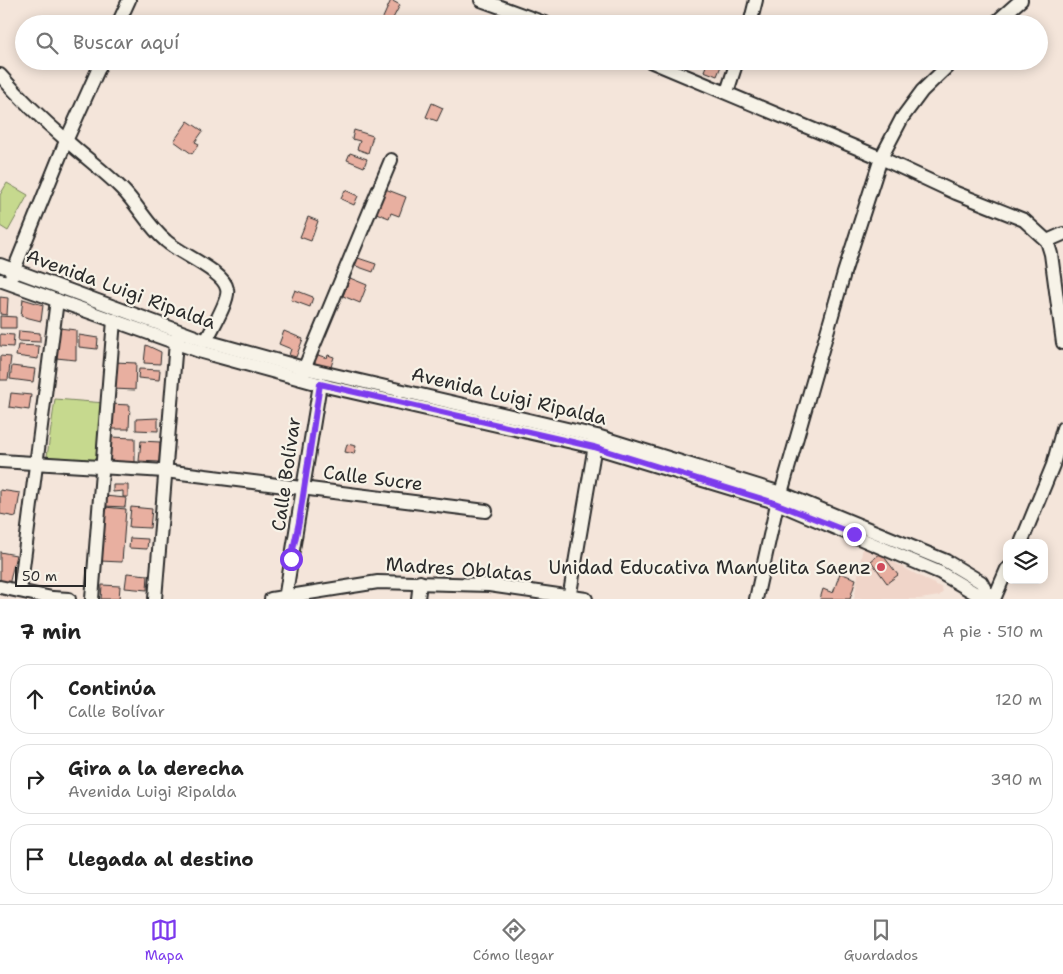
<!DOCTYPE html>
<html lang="es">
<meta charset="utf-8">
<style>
body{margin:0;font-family:"Shantell Sans",sans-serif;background:#f6f6f6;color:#222}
.controls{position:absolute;right:15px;bottom:15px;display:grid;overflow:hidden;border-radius:10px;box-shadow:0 2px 12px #0003}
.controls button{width:45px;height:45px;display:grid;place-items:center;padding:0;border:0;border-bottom:1px solid #e0e0e0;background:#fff;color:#222;font:25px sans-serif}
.scale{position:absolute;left:15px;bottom:12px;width:71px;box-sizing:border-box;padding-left:5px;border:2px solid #2b2b2b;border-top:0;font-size:14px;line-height:18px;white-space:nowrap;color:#2b2b2b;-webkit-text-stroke:4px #f7f3e8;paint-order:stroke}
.stop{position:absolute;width:15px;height:15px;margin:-11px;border:4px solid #7c3aed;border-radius:50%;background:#fff}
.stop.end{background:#7c3aed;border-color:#fff;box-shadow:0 1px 5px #0008}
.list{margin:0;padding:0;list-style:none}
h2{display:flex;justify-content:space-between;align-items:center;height:65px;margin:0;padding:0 20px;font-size:21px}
h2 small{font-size:16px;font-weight:400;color:#767676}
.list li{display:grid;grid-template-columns:32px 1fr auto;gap:15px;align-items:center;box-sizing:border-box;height:70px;margin:0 10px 10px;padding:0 10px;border:1px solid #e0e0e0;border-radius:20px}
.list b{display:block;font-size:19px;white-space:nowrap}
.list p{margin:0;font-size:16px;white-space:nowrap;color:#767676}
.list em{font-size:16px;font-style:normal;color:#767676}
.icon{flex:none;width:28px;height:28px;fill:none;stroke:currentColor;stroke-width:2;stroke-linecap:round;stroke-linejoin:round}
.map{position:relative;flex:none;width:1063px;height:599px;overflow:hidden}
.search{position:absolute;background:#fff;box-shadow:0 2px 12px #0003;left:15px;right:15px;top:15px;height:55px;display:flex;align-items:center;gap:12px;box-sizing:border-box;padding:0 18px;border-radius:28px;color:#767676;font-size:19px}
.sheet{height:305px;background:#fff}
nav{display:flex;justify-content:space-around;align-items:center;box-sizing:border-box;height:70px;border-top:1px solid #e0e0e0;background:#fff;font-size:14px;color:#767676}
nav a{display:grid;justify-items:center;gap:2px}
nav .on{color:#7c3aed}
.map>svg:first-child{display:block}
</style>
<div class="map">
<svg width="1063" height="599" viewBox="0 0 1063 599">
<rect width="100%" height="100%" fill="#f4e5da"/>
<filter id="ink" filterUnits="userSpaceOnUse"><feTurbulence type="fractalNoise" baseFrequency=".02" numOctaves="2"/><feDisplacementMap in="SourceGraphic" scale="10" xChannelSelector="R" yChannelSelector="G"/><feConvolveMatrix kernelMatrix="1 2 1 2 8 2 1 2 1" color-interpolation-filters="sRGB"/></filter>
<g filter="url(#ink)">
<polygon fill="#f0d5c9" points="863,546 942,588 943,592 939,596 920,599 854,599"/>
<g fill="#c6d98e" stroke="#78825c">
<polygon points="7,183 28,195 8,231 0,226 0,195"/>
<polygon points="55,399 105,403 100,467 46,464"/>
</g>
<g fill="#e8afa0" stroke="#2b2b2b">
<polygon points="391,0 400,5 390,24 382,20"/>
<polygon points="708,61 723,61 717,76 704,71"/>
<polygon points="432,103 443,108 437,121 426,117"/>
<polygon points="188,121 203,131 195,142 199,144 192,154 174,141"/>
<polygon points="354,130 373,136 368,153 357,149 360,141 352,139"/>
<polygon points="350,153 367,159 364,167 347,160"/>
<polygon points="380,187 406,197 399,216 391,213 389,218 371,211"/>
<polygon points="345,190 358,196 354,205 341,199"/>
<polygon points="308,217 318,221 311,241 300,237"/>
<polygon points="355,257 376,264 373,272 353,265"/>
<polygon points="350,278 367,285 360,303 343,296"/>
<polygon points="295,290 313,297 310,307 291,300"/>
<polygon points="0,297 8,298 7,315 0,314"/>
<polygon points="23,299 43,305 41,321 21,316"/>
<polygon points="0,316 16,317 16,328 0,328"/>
<polygon points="59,328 76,330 76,360 56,358"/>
<polygon points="19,331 40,333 40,342 18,341"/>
<polygon points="284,331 303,339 296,357 289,355 291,349 279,344"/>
<polygon points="0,334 14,335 13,347 0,346"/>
<polygon points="79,335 98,338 97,349 79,347"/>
<polygon points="18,345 39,346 38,359 16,356"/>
<polygon points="146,345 161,352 160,364 144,363"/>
<polygon points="315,354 327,358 328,355 334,357 330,370 312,363"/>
<polygon points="0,356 11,357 8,380 0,380"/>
<polygon points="114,362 136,363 135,390 113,389"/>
<polygon points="12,366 35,369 33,382 10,379"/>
<polygon points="139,369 160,370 159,380 138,378"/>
<polygon points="11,393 31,395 29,410 9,407"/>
<polygon points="110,404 130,405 129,429 110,429"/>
<polygon points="158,418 158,431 136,430 136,419"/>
<polygon points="110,437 135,438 135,464 109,463"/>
<polygon points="141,441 160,442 159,462 139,461"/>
<polygon points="347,444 356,446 354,454 345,452"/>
<polygon points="113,485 128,485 128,497 123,497 123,491 113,492"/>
<polygon points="0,490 20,493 16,517 0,514"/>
<polygon points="104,496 126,498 125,507 104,506"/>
<polygon points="104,507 126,509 122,562 100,561"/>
<polygon points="131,507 152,509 150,528 129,527"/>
<polygon points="130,538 148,539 147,549 129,548"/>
<polygon points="0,552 16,555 9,585 0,583"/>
<polygon points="881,553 898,575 887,583 871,561"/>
<polygon points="127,573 148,575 147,590 125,588"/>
<polygon points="840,573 856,579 850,599 820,599 823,589 833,593"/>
<polygon points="102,585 120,586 119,599 101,599"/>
</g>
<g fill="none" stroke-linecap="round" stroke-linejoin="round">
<defs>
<g id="minor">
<polyline points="481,0 547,24"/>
<polyline points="118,24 129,0"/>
<polyline points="750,24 756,0"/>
<polyline points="994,24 1021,0"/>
<polyline points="650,61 881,158 956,193 1024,220 1047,241 1051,254 1063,343"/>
<path d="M 0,75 C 20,98 42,119 65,139 C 83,156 104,171 122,189 C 138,205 148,226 166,241 C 180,254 224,271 227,289 C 230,299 211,330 206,341"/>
<polyline points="727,92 737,61"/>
<polyline points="1047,241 1063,234"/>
<polyline points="0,265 206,341 304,368 597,436 781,493 946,561 981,582 990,599"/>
<polyline points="11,277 66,141 102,61"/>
<polyline points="0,280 202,352 330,387 594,447 772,501 941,573 985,599"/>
<polyline points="302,374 391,160"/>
<polyline points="0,461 165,471 486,511"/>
<polyline points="781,493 844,273 881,158 902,118 922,91 953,61"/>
<polyline points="1021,543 1053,465 1063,428"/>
<polyline points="0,587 52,598 69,599"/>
<polyline points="20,591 57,300"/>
<polyline points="92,599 114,320"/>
<polyline points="155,599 176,342 178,335"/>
<polyline points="271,599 378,582 489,585 586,599"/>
<polyline points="285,599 320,384"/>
<polyline points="418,599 420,582"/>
<polyline points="569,599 596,439"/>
<polyline points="756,599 777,504"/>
<polyline points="994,599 1007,569"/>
</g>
</defs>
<use href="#minor" stroke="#2b2b2b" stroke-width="16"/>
<use href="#minor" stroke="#f7f3e8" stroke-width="12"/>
</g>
</g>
<g fill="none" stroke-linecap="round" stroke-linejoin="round" filter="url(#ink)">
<polyline stroke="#7c3aed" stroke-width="6" points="291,559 299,522 320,384 594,447 772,502 854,534"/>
</g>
<circle fill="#d1495b" stroke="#f7f3e8" stroke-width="2" cx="881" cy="567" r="5"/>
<g text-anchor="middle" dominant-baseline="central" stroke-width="4.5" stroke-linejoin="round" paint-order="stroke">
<g font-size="19" fill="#2b2b2b" stroke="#f7f3e8">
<text transform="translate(121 289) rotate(20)">Avenida Luigi Ripalda</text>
<text transform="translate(509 396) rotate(13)">Avenida Luigi Ripalda</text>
<text transform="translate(286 474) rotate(-82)">Calle Bolívar</text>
<text transform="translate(373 478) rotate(7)">Calle Sucre</text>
<text transform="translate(459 569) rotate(4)">Madres Oblatas</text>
</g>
<g font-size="19" fill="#2b2b2b" stroke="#f7f3e8" text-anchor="end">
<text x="871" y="567">Unidad Educativa Manuelita Saenz</text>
</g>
</g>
</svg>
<div class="controls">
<button><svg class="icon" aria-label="layers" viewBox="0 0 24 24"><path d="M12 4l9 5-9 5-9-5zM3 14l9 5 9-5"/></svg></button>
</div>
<div class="scale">50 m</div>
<div class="stop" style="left:291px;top:559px"></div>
<div class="stop end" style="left:854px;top:534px"></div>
<div class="search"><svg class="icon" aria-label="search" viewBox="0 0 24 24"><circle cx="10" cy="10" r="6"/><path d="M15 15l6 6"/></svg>Buscar aquí</div>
</div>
<section class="sheet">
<h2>7 min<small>A pie · 510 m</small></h2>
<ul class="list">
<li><svg class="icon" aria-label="ahead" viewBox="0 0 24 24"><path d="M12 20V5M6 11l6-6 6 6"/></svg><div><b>Continúa</b><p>Calle Bolívar</p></div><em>120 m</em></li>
<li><svg class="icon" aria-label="right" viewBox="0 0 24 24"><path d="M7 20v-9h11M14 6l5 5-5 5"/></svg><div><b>Gira a la derecha</b><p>Avenida Luigi Ripalda</p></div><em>390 m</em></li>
<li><svg class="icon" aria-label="arrive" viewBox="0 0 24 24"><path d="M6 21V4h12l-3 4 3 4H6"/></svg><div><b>Llegada al destino</b></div></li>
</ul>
</section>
<nav>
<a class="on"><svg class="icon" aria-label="map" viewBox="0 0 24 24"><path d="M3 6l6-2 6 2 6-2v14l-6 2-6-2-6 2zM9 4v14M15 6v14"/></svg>Mapa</a>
<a><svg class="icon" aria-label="directions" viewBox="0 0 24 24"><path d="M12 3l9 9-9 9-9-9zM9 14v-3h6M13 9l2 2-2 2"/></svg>Cómo llegar</a>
<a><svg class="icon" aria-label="saved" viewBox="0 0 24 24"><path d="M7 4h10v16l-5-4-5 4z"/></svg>Guardados</a>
</nav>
